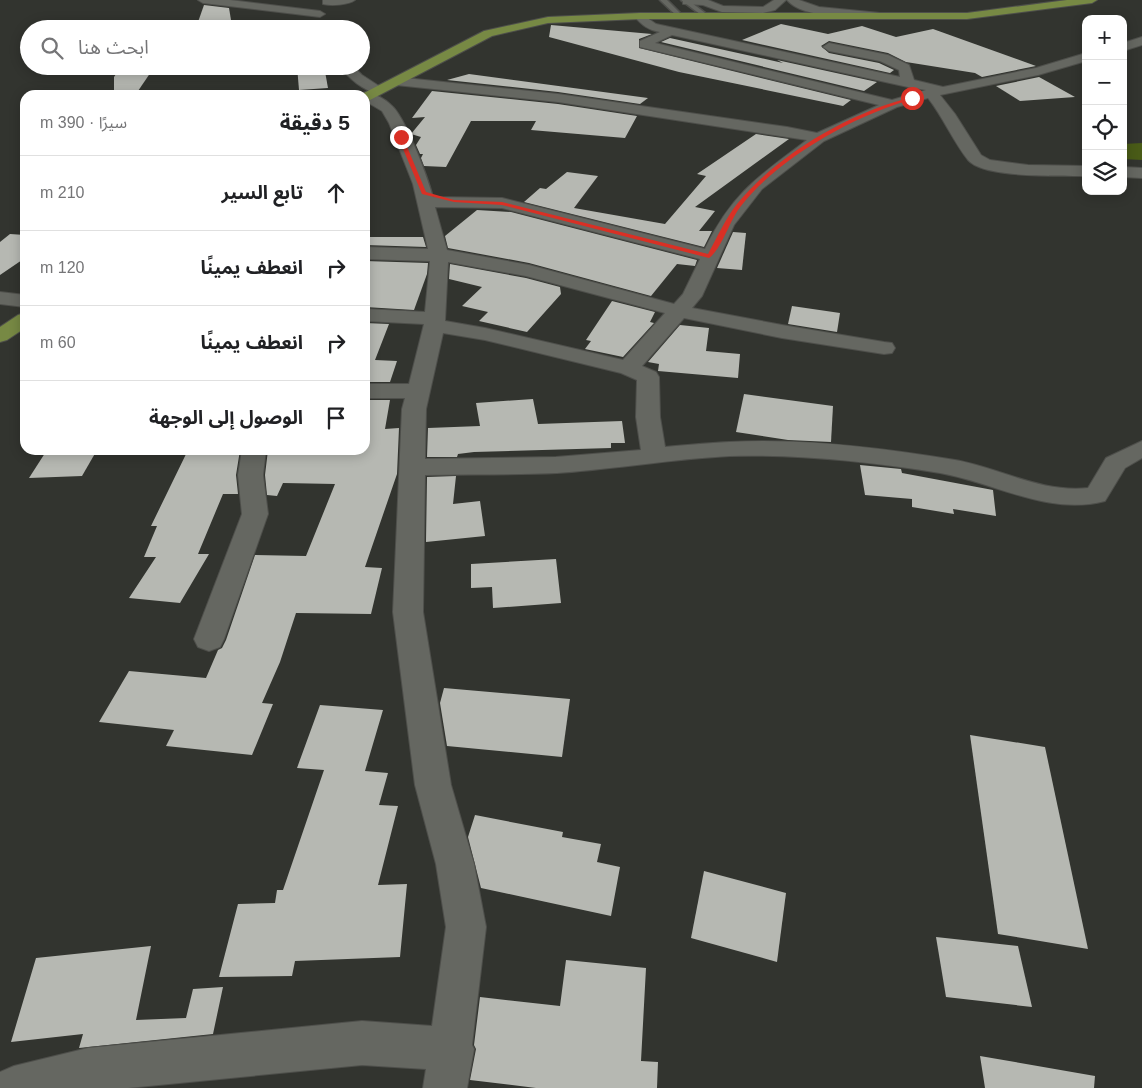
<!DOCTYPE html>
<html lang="ar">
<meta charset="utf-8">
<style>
body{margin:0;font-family:Helvetica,"Noto Sans Arabic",sans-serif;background:#f2f2f2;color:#202124;direction:rtl}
.controls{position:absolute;right:15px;top:15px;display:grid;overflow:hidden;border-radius:10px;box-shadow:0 2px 12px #0003}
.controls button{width:45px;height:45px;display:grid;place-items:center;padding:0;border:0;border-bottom:1px solid #e0e0e0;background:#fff;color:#202124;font:25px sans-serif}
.stop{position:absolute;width:15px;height:15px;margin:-11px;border:4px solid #d93025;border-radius:50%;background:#fff}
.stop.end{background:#d93025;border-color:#fff;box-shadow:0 1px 5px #0008}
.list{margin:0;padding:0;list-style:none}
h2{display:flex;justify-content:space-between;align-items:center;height:65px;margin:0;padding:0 20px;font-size:21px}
h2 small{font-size:16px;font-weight:400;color:#757577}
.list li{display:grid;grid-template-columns:32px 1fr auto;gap:15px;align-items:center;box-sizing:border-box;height:75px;padding:0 20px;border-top:1px solid #e0e0e0}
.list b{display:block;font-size:19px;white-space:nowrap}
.list em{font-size:16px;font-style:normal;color:#757577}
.icon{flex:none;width:28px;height:28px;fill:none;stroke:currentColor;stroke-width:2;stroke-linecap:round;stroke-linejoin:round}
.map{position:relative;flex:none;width:1142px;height:1088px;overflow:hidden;direction:ltr}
.search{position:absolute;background:#fff;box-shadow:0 2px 12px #0003;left:20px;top:20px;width:350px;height:55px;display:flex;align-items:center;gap:12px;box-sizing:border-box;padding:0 18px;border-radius:28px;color:#757577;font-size:19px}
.panel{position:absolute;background:#fff;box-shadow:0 2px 12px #0003;left:20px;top:90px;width:350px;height:365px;border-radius:15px;direction:rtl}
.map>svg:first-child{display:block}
</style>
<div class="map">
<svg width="1142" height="1088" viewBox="0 0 1142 1088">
<rect width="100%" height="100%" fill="#32342f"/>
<polygon fill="#495b17" points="1142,143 1142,160 1123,159 1123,144"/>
<g fill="#b6b8b2">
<polygon points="204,5 229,8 231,20 198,22"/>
<polygon points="781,24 828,34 862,26 896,37 933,29 1036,66 982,77 975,73 906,62 888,53 829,41 821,46 829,53 879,63 894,70 890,73 742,40"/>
<polygon points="551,25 652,34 639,39 639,48 851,100 843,106 679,72 549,37"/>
<polygon points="670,38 783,63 777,60 877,82 864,91 661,42"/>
<polygon points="155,66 138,91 114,93 114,77 121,67"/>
<polygon points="297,66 324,66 328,88 299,90"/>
<polygon points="469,74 648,98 640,104 558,92 447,80"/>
<polygon points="1039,77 1075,97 1020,101 996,86"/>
<polygon points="432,91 558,104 637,116 625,138 531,130 536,121 471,121 446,167 424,166 421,158 423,154 420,154 416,145 421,137 411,134 425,117 412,118"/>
<polygon points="756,134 789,139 695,207 715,211 699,231 712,231 704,247 524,202 540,188 546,189 567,172 598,176 574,208 665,224 706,176 697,174"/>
<polygon points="477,210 511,212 697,260 695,266 677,264 651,296 529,263 448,248 445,236"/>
<polygon points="733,232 746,233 742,270 717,268"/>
<polygon points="10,234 25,235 25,258 0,275 0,242"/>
<polygon points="365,237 423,237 426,247 365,245"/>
<polygon points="365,261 428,263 427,274 414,310 365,307"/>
<polygon points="450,264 526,278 560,287 561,294 527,332 479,321 488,312 462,306 482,287 449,279"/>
<polygon points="612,301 655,312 650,322 654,323 623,357 585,349 591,341 586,340"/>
<polygon points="792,306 840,313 837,332 788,324"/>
<polygon points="365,323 389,324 375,360 397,361 390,382 365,382"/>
<polygon points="680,325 709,328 706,351 740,354 738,378 658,371 659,364 648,362"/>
<polygon points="744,394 833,406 831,442 788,440 736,432"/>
<polygon points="533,399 538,424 622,421 625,443 611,443 611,448 474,452 458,454 457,457 427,457 428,428 480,426 476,403"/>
<polygon points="365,400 390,400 385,429 399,428 397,474 365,567 382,568 371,614 296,613 280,662 262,703 273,704 252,755 166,746 174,730 99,722 129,671 206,678 218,650 222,648 226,640 255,555 306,556 335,484 283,483 277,496 267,495 265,475 268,450 365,450"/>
<polygon points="47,450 97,450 82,476 29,478"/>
<polygon points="188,450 240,450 236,475 238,494 223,494 198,554 209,554 180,603 129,598 156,557 144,557 157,526 151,526"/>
<polygon points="860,465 901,469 902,473 993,490 996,516 953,509 954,514 912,507 912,499 865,495"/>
<polygon points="456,476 453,504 480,501 485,536 426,542 427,477"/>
<polygon points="556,559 561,603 493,608 492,587 471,588 471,564"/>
<polygon points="444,688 570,699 562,757 447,746 440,703"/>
<polygon points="320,705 383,710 365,771 388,773 379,805 398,806 378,885 407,884 400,957 295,961 292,976 219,977 238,904 275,903 277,890 283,890 324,770 297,768"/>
<polygon points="970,735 1045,747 1088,949 998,934"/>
<polygon points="475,815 563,832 562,837 601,844 597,862 620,867 611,916 481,888 468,837"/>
<polygon points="704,871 786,893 777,962 691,938"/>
<polygon points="936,937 1018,946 1032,1007 946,997"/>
<polygon points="151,946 136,1020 186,1018 193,989 223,987 213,1034 79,1048 83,1034 11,1042 36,958"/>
<polygon points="566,960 646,968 641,1061 658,1062 657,1088 536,1088 470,1080 476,1049 474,1045 480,997 560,1006"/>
<polygon points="980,1056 1095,1076 1094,1088 985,1088"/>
</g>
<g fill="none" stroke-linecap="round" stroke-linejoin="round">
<defs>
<g id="lane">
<polygon points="660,0 667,0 682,15 682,17 678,17"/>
<polygon points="681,0 688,0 709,16 704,17"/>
</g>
<g id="street">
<polygon points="198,0 230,0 320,11 325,14 320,17 203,3"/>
<path d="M 323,0 L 355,0 C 348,5 332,6 323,4 Z"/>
<polygon points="683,0 708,0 723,6 763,7 774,0 786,0 775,10 763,13 722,12 703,5 683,4"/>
<path d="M 787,0 L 799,0 L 819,7 L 880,13 L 886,16 L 880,19 C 856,17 803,19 787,0 Z"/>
<path d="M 640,13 L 656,24 L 900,77 L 899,70 L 880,61 L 829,51 L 823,47 L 829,43 L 888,55 L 909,65 L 914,80 L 943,87 L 1036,68 L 1086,53 L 1086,61 L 1038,75 L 940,95 L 955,114 L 981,155 L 990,160 L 1028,165 L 1086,166 L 1086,176 C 1061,175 985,179 968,160 C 953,141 943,117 928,98 L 897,107 L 824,141 L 762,189 L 734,225 L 702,296 L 692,308 L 782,325 L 884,342 L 892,343 L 895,348 L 892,353 L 884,354 L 782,338 L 684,318 L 642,366 L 656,372 L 659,377 L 660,417 L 665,447 C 686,445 708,443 729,442 C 803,438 883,448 955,460 C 1000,468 1041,493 1088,488 L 1106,458 L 1142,441 L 1142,458 L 1125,468 L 1105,501 C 1048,516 996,483 940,473 C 873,462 798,454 730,456 C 672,459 615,469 557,473 C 513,475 469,474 425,475 L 423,612 L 451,785 L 474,864 L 486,927 L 472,1045 L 474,1049 L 467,1088 L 423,1088 L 426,1069 L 362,1065 L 128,1088 L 0,1088 L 0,1072 L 14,1066 L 88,1048 L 362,1021 L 432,1026 L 446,927 L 436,864 L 415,785 L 393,612 L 402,409 L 405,398 L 365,398 L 365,384 L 409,384 L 424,324 L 365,321 L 365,309 L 425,312 L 430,261 L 365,259 L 365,247 L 428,249 L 413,184 L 389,123 L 382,111 L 365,101 L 365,95 L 361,95 L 367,92 C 375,94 385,99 391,105 C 405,116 428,178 433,197 L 502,198 L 705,249 C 732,193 759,176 807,140 L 558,102 L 396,85 L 389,81 L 396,77 L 558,94 L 787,127 L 817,133 L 879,105 L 640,47 L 640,41 L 660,32 C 648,30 642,25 634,16 ZM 672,35 L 908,87 L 926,90 L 892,100 L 655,43 ZM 435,207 L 502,208 L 700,259 L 683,294 L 674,304 L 529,265 L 447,250 ZM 448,262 L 526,276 L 665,313 L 623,360 L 485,328 L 445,321 ZM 443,333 L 485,340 L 621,373 L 637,380 L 636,417 L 641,450 L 556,457 L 425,459 L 426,409 Z"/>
<polygon points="1142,37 1142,45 1123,51 1123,43"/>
<polygon points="186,66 200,66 194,70"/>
<path d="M 340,66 L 353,66 L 362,75 L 385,90 L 378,94 C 363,90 349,79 340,66 Z"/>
<polygon points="1123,167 1142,168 1142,178 1123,177"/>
<polygon points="0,292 25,295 25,307 0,304"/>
<polygon points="242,450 266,450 263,475 268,514 224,639 220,647 209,651 198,647 194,639 242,514 238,475"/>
</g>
<g id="primary">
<polygon points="1067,0 1097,0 1092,3 967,19 640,19 548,23 492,36 370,100 365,101 365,95 360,95 484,31 548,17 640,13 967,13"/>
<polygon points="25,313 25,328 7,340 0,342 0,327 18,315"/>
</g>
</defs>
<use href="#lane" stroke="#4e4f4b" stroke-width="3"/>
<use href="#street" stroke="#4e4f4b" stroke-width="2"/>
<use href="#primary" stroke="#4e4f4b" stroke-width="2"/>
<use href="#lane" fill="#656761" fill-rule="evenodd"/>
<use href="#street" fill="#656761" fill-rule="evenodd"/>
<use href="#primary" fill="#778944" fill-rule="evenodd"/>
</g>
<path fill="#d93025" d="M 912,97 L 913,99 C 855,115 778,158 741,206 C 730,219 722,249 709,258 L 502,205 L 454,202 L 422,194 L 398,137 L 403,137 L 426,192 L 454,200 L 502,202 L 708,254 C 717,238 725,219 737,204 C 778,154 849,113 912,97 Z"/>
</svg>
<div class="controls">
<button>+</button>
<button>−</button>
<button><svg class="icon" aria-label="locate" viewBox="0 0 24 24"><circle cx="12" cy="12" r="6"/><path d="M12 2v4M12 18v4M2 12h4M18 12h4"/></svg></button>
<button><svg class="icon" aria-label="layers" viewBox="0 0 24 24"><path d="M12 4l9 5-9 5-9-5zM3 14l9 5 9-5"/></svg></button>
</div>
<div class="stop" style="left:912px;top:98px"></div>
<div class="stop end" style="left:401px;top:137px"></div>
<div class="search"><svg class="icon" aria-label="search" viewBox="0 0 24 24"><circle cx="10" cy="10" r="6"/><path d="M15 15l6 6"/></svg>ابحث هنا</div>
<section class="panel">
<h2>5 دقيقة<small>سيرًا · 390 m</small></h2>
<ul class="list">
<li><svg class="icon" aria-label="ahead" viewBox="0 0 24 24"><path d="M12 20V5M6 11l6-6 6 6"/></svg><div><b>تابع السير</b></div><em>210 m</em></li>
<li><svg class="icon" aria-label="right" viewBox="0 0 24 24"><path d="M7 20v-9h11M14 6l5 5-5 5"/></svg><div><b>انعطف يمينًا</b></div><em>120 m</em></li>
<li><svg class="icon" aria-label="right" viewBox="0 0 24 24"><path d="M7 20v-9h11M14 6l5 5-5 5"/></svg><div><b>انعطف يمينًا</b></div><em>60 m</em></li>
<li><svg class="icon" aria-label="arrive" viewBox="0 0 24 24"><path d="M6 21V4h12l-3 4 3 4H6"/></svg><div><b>الوصول إلى الوجهة</b></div></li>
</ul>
</section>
</div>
